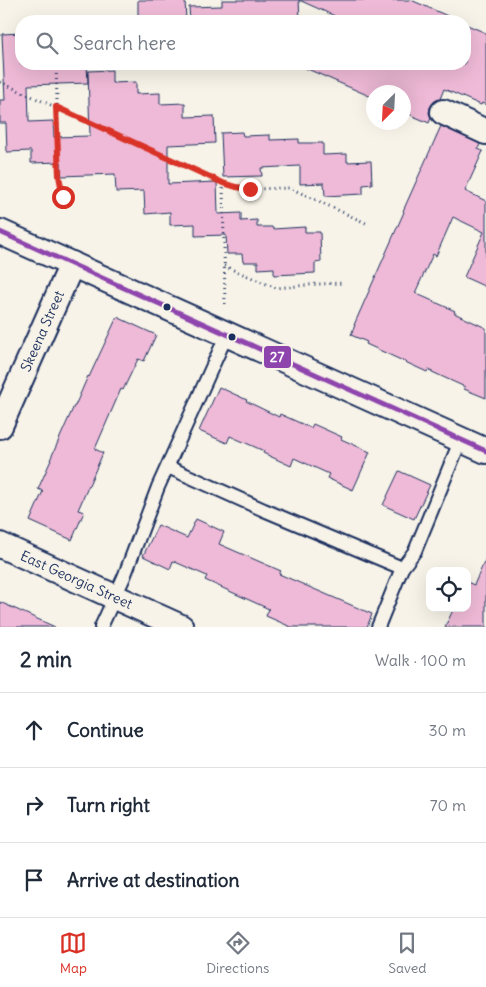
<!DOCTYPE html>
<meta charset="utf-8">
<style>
body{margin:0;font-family:Delius,sans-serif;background:#f6f6f7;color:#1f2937}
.controls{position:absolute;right:15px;bottom:15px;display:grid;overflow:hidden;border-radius:10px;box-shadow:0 5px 20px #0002}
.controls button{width:45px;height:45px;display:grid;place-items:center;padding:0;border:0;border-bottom:1px solid #e0e1e3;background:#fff;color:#1f2937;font:25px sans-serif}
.compass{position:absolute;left:366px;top:85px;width:45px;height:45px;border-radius:50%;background:#fff;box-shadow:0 5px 20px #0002;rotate:204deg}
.stop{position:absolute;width:15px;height:15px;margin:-11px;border:4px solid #d93025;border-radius:50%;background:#fff}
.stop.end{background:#d93025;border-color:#fff;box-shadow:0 1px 5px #0008}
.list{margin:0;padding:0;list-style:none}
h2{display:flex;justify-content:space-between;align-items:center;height:65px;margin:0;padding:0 20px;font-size:21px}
h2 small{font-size:16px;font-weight:400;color:#747a83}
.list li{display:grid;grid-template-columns:32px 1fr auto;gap:15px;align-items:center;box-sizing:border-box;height:75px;padding:0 20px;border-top:1px solid #e0e1e3}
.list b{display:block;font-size:19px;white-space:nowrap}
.list em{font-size:16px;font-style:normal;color:#747a83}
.icon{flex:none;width:28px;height:28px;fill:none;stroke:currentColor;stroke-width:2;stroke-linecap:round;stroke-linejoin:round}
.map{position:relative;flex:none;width:486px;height:627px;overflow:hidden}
.search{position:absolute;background:#fff;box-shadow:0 5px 20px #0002;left:15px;right:15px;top:15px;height:55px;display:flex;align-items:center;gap:12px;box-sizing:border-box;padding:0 18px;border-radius:20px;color:#747a83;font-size:19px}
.sheet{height:290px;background:#fff}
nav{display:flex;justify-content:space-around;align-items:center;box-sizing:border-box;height:70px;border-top:1px solid #e0e1e3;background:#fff;font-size:14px;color:#747a83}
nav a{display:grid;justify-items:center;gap:2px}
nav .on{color:#d93025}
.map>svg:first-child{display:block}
</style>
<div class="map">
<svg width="486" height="627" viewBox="0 0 486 627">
<rect width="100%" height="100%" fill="#f7f3e8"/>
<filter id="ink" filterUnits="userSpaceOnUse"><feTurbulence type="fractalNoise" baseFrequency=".02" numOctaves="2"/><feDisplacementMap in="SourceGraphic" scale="10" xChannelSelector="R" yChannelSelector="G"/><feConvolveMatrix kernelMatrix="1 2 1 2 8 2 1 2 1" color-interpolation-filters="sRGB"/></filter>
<g filter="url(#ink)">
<g fill="#efbad7" stroke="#1b2f5e">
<polygon points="138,0 185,0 186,21 138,21"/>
<polygon points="222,0 299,0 300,20 285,20 285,21 190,21 189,7 222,6"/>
<polygon points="299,0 411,0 459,21 346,21"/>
<polygon points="465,24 486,33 486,105 482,103 481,105 444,89 440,99 435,101 430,107 429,113 431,118 429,123 404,112 404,92 374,92 374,98 296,64 465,64"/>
<polygon points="21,33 21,64 87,64 88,83 28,85 29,122 53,121 54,137 90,136 88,71 112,70 112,83 136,82 136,94 160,93 160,104 185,103 185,117 214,116 215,143 168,145 168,184 217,182 218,214 241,213 241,221 257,220 257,227 272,227 273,229 305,227 305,232 320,232 321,262 315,263 315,273 274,275 274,268 258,269 258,262 243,262 242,254 227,254 226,235 195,236 195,224 170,225 170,212 145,214 144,191 116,192 115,174 61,176 61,162 31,163 31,151 7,152 6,123 0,123 0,100 5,100 2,34"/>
<polygon points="441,126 480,144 478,149 483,151 465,191 486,201 486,287 464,277 484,232 453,217 436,256 433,254 415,293 455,311 454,313 486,328 486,398 464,389 465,387 443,377 428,370 427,372 366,344 367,342 351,335 355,325 354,325 404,212 403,211"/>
<polygon points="242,132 243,136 270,135 270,140 299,139 299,143 323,143 323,155 347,154 347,162 371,161 372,184 363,185 363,194 325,196 324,183 300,184 300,166 261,168 262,176 223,177 221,133"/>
<polygon points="117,317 156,335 144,361 138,359 123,390 121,389 95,449 103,453 78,510 84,512 72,540 30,521 43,491 38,489 51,460 50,460 74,406 75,406 88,376 89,377"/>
<polygon points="219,387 247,400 246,401 279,417 280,414 311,428 313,424 342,437 341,439 370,452 353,490 327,478 329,474 294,458 291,466 263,453 264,451 230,436 227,443 199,431"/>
<polygon points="399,471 430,485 414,519 383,505"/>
<polygon points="196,519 224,532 219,544 281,571 279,574 372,614 367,627 291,627 266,616 269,609 205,580 207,576 173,561 170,569 143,556 158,525 187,538"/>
<polygon points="486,558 486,627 445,627 454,608 467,608 467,582 474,585"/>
<polygon points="0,602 55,627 0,627"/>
</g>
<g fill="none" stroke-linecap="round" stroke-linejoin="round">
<defs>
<g id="lane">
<polyline points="168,467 264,510 402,568"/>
<polyline points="101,627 124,577 158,487 227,334"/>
<polyline points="378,627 402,568 415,551 461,439"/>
</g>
<g id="street">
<polyline points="443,112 486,132"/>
<polyline points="0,232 486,451"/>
<path id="s1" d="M 0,426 L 72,264"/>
<path id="s2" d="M 0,545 L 181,627"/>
</g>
</defs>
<use href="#lane" stroke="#1b2f5e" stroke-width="16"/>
<use href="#street" stroke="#1b2f5e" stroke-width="28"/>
<g stroke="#1b2f5e" stroke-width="3" stroke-dasharray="1 4" stroke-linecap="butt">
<polyline points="54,17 54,21"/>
<polyline points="56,64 59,176 63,197"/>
<polyline points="0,82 223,183 237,187 250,189 290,188 368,224"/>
<polyline points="223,183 225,305"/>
<polyline points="224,266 276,288 319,284 344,283"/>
</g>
<use href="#lane" stroke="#f7f3e8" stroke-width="12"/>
<use href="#street" stroke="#f7f3e8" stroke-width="24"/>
<defs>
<polyline id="bus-1" points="0,232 486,451"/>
</defs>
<use href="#bus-1" stroke="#f7f3e8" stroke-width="9"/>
<use href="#bus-1" stroke="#8e44ad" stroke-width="5"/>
</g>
</g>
<g fill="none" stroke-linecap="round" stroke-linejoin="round" filter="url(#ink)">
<polyline stroke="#d93025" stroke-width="6" points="63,197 59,176 56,107 223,183 236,187 250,189"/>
</g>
<g fill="#1b2f5e" stroke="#f7f3e8" stroke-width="2">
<circle cx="167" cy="307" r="4.5"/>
<circle cx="232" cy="337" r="4.5"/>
</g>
<g text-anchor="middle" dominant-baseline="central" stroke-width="5" stroke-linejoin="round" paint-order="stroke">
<g font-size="14" fill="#1b2f5e" stroke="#f7f3e8">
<text stroke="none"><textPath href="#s1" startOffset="104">Skeena Street</textPath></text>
<text stroke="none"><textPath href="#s2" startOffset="84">East Georgia Street</textPath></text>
</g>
</g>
<rect stroke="#f7f3e8" stroke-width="2" x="263" y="345" width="29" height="24" rx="5" fill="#8e44ad"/>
<g font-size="14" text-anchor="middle" font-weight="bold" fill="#fff">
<text x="277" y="362">27</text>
</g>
</svg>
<div class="controls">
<button><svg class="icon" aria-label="locate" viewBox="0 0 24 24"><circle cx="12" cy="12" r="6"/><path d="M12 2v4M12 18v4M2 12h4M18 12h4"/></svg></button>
</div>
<svg class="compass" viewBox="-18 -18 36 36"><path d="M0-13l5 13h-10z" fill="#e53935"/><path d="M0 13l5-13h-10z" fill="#747a83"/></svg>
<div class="stop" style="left:63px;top:197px"></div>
<div class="stop end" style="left:250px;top:189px"></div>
<div class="search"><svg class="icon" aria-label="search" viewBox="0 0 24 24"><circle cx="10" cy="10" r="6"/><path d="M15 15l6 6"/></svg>Search here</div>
</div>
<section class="sheet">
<h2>2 min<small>Walk · 100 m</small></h2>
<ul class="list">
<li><svg class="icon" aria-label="ahead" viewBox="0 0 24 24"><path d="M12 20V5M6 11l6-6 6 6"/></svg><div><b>Continue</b></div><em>30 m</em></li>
<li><svg class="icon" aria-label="right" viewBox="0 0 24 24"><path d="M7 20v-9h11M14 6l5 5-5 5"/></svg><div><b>Turn right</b></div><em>70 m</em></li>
<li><svg class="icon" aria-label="arrive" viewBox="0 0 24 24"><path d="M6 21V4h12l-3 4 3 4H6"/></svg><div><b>Arrive at destination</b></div></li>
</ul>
</section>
<nav>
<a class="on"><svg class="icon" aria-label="map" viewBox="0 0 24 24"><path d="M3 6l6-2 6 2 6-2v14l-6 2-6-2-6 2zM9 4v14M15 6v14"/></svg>Map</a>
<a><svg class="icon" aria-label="directions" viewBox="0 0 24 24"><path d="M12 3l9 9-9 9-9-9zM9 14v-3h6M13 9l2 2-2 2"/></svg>Directions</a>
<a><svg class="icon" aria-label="saved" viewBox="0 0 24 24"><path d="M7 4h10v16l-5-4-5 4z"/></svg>Saved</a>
</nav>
